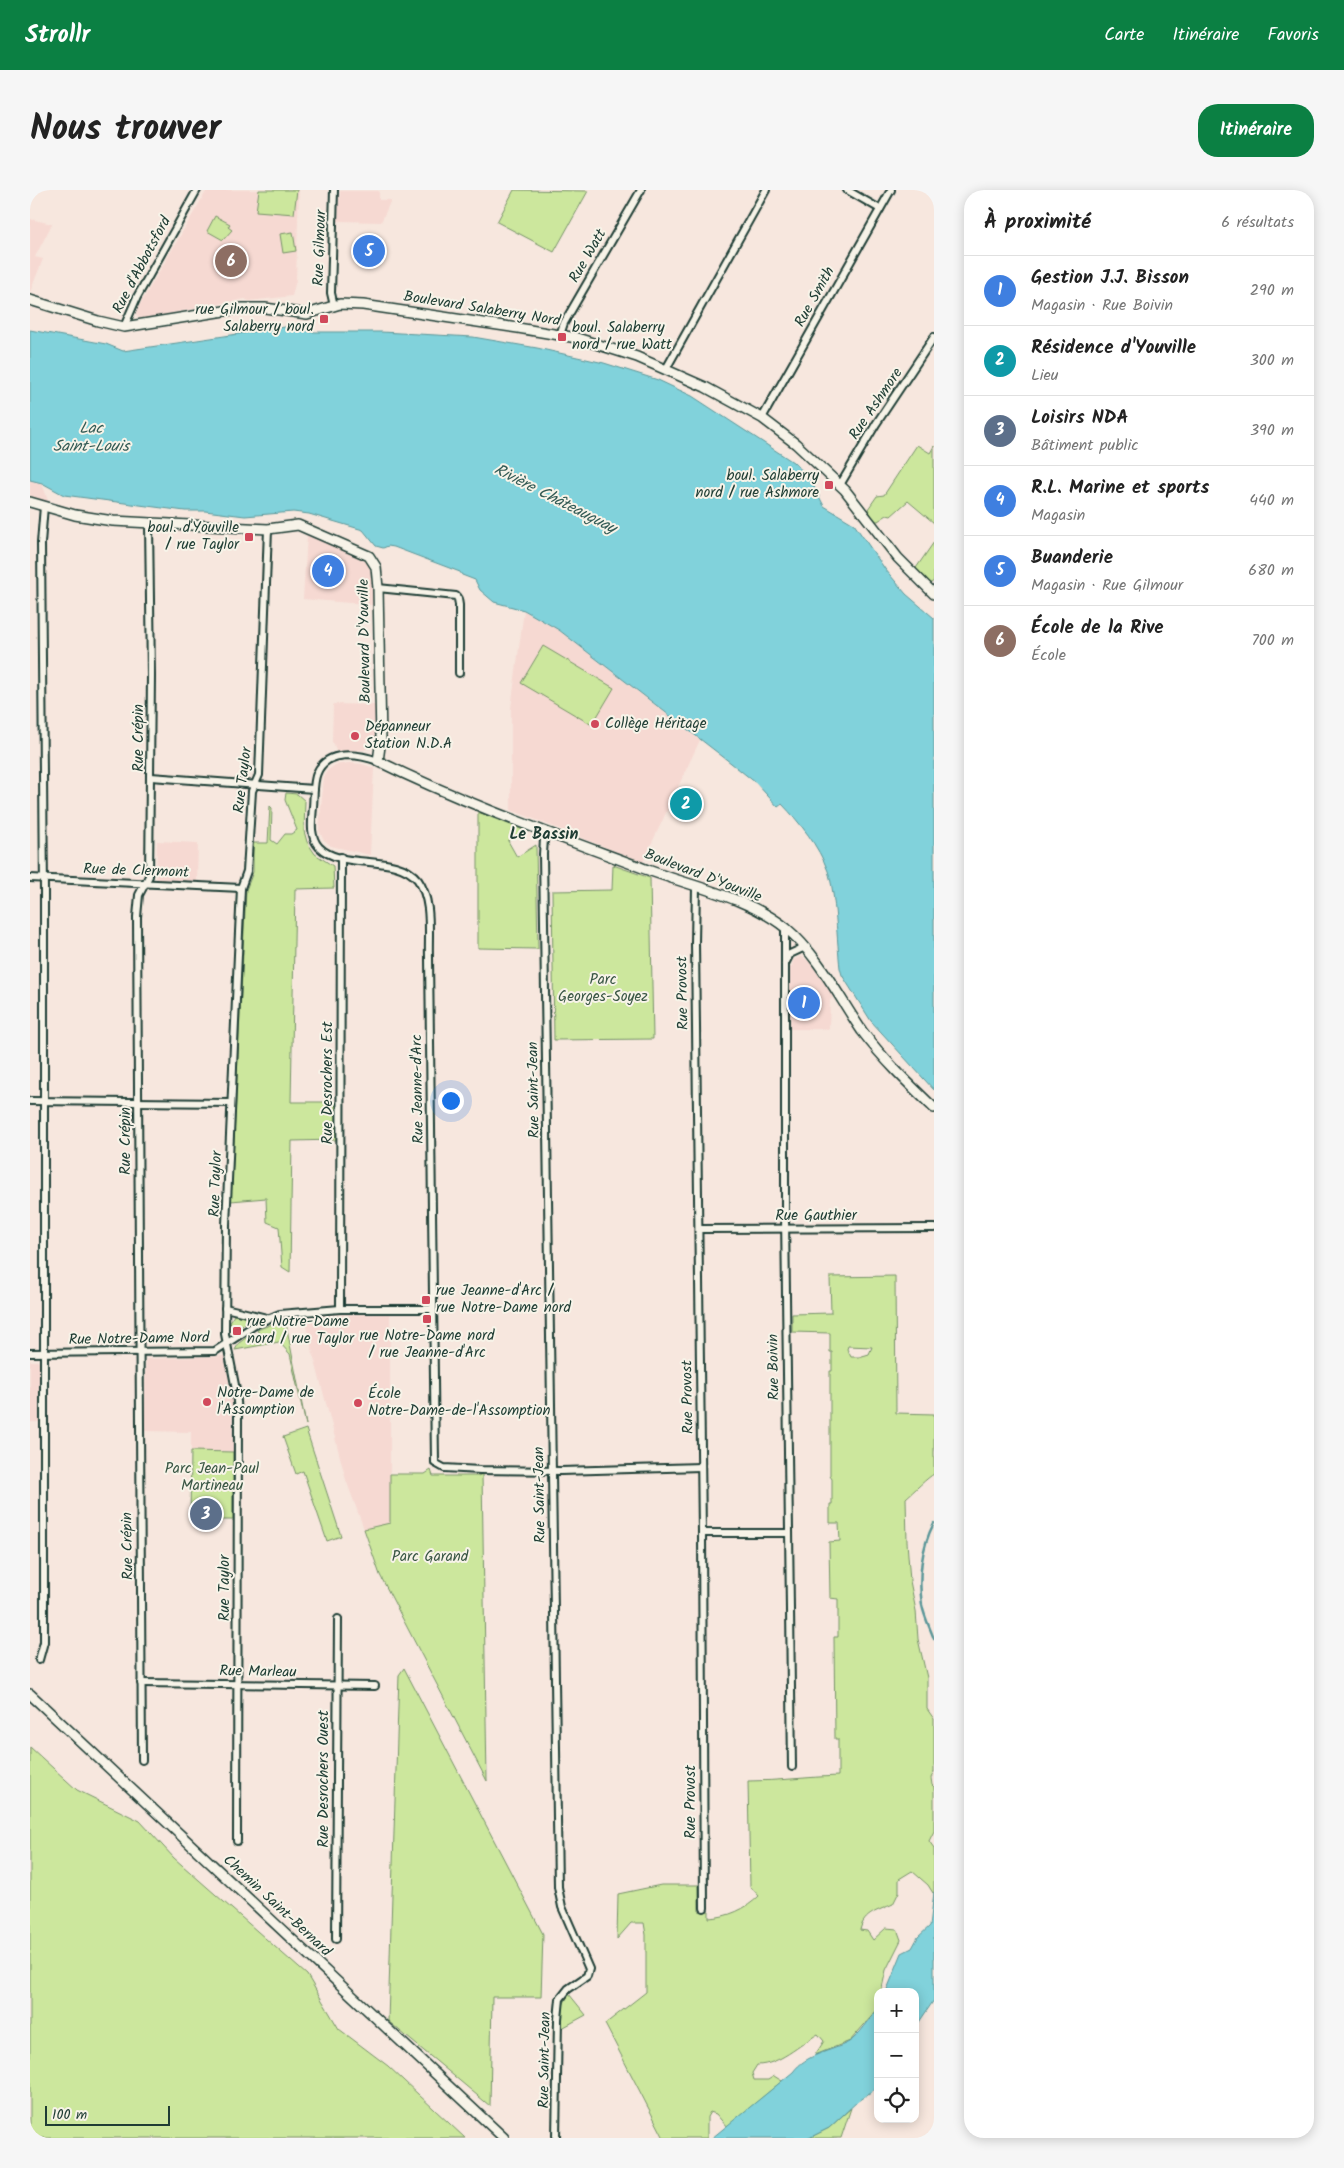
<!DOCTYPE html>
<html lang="fr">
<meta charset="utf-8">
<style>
body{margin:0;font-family:Kalam,sans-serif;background:#f6f6f6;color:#222}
.controls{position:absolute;right:15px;bottom:15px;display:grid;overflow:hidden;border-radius:10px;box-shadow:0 2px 12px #0003}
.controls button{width:45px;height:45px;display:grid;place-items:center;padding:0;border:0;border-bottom:1px solid #e0e0e0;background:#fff;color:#222;font:25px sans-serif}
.scale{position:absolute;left:15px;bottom:12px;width:125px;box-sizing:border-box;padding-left:5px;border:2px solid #1f3d34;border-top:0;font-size:14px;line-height:18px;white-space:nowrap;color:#1f3d34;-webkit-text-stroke:4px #f7f3e8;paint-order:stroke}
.you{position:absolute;left:420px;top:910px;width:18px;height:18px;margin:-12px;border:4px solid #fff;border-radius:50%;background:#1a73e8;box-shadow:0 0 0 8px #1a73e833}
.badge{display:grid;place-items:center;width:32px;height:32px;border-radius:50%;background:#0b8043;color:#fff;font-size:16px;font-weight:700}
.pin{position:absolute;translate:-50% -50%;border:2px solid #fff;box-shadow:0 1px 5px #0006}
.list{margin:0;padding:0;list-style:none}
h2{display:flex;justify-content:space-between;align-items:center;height:65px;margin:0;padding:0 20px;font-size:21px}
h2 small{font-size:16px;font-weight:400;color:#767676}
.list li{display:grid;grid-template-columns:32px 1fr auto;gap:15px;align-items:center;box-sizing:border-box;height:70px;padding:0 20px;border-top:1px solid #e0e0e0}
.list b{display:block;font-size:19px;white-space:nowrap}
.list p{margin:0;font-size:16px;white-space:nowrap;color:#767676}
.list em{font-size:16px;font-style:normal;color:#767676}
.icon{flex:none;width:28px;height:28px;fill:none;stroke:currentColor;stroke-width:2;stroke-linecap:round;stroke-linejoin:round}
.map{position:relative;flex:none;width:904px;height:1948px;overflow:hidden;border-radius:20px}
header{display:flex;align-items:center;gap:30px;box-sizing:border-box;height:70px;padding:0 25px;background:#0b8043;color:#fff}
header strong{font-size:24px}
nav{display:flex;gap:28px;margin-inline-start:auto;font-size:18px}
.intro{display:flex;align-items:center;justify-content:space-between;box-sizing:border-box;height:120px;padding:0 30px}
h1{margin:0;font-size:35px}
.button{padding:12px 22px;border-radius:20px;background:#0b8043;color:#fff;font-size:18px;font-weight:700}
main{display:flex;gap:30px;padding:0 30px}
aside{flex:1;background:#fff;border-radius:20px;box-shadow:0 2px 12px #0003}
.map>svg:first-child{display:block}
</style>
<header>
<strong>Strollr</strong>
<nav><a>Carte</a><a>Itinéraire</a><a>Favoris</a></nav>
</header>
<div class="intro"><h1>Nous trouver</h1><a class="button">Itinéraire</a></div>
<main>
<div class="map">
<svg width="904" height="1948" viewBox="0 0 904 1948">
<rect width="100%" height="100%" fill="#f7e7de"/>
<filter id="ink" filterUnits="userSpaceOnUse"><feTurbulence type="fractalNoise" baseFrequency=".02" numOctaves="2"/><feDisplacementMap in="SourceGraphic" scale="10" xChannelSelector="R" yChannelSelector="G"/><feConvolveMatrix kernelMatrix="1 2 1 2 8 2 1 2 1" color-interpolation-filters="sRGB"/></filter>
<g filter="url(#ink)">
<g fill="#f6d9d2">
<polygon points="177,0 269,0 266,90 262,106 219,111 215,109 110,129 106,124 109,116"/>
<polygon points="310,1 349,1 349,10 361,10 351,32 308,31"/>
<polygon points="0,29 22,34 5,67 13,69 0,102"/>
<polygon points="0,290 12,293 19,314 0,308"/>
<polygon points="270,340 311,357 339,374 342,386 343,415 273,409 277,346"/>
<polygon points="494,420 529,440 670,550 613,672 481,620 481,518"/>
<polygon points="303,514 346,515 346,548 341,558 332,560 306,561 304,554 302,552"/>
<polygon points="319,573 332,574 344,578 340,665 301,656 293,649 289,640 294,586 297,581 305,575"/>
<polygon points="127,651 168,653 167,692 129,690 126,688"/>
<polygon points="771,766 780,772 803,807 800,810 799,839 758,839 759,777 762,777 763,770"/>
<polygon points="360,1124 360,1333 334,1339 316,1290 273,1125"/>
<polygon points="194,1166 202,1209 203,1262 161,1261 161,1242 114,1241 116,1169"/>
<polygon points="0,1171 8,1171 10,1173 11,1232 0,1232"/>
</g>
<g fill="#cce79d" stroke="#769268" fill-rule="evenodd">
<polygon points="229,0 267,0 264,24 226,21"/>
<polygon points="484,0 558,1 524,62 467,32"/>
<polygon points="185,26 200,34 198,37 202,40 193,50 177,41"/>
<polygon points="263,42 266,61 253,63 250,44"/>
<polygon points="887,255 900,263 904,256 904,333 878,311 861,326 857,325 848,331 844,331 838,319 847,306 854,305"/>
<polygon points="904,352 904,390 900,395 884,381"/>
<polygon points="513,456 584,498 562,535 491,493"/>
<polygon points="256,603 267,604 275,611 274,641 277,652 285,664 303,676 304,698 265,699 261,912 306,912 306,950 262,951 260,1082 252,1077 249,1037 237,1032 236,1008 201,1011 216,700 223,682 223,653 238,653 240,616 242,618 241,650 247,654 255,644 261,644 267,640 255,610"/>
<polygon points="448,622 496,641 478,651 487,667 506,655 508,759 448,758"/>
<polygon points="583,675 620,688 623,849 524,850 522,701 582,700"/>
<path d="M 865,1086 L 866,1223 L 904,1224 L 904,1284 C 898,1287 883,1302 876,1308 L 877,1352 L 880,1391 L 886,1421 L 888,1449 L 897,1488 L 897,1519 L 904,1529 L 904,1582 L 901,1588 L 902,1595 L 904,1597 L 904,1641 L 899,1651 L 904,1658 L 904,1702 L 903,1703 L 898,1695 L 882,1681 L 869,1689 L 869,1702 L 863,1714 C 848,1721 834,1723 830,1740 L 837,1741 L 843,1750 L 856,1738 L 867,1739 L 871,1750 L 856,1780 L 851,1802 L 848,1802 L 848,1819 L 820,1851 L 785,1865 L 794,1851 L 788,1844 C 769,1855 749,1875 727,1875 L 722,1883 L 724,1890 L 738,1890 L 744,1886 L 752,1891 L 697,1937 L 686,1924 L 680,1922 L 677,1927 L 677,1948 L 634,1948 L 575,1834 L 616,1802 L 616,1745 L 614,1733 L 601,1733 L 587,1749 L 588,1704 L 631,1695 L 669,1695 L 669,1721 L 679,1721 L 679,1728 C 698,1727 716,1719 729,1706 L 720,1696 L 718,1591 C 749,1591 777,1587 808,1586 L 808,1549 L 805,1549 L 804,1447 L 808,1447 L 808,1409 L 800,1408 L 799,1352 L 810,1351 L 809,1333 L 800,1333 L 800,1314 L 802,1314 L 802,1289 L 800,1286 L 800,1181 L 802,1181 L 802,1162 L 800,1162 L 800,1143 L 762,1142 L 762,1124 L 801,1123 L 800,1087 ZM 818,1156 L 842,1157 L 839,1164 L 829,1167 L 821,1167 L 817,1159 Z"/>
<polygon points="204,1125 216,1127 219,1130 207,1140 203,1140 200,1132"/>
<polygon points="255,1129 276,1235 260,1164 249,1152 205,1160 209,1153 221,1144 226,1148 230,1145 227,1140"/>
<polygon points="276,1239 311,1346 297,1351 273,1281 266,1284 253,1247"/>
<polygon points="161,1261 203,1262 203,1330 160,1330"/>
<polygon points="401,1280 403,1286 448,1286 452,1284 457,1591 350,1385 334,1339 360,1333 360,1284 395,1284"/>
<polygon points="374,1478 513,1744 511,1807 462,1807 460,1916 358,1831 369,1485"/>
<polygon points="0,1557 47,1600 110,1631 144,1668 277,1785 309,1839 358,1876 435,1948 0,1948"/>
<polygon points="539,1804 556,1825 532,1838 533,1815"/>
<polygon points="821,1918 811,1948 779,1948 799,1938"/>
</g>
<g fill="#81d2db" stroke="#5a9698">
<path d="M 262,136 L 280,142 L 351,142 L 443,147 L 507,158 L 574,173 L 628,190 L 662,206 L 763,272 L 779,287 L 794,316 L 824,334 L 855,379 L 876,404 L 904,428 L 904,900 L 841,831 L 812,785 L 810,778 C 807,752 806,705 798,681 C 788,655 771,634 752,614 L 748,617 L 726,593 L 701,573 L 529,440 L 494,420 L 464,412 L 450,400 L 445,390 L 432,385 L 430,382 L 364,357 L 358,356 L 353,358 L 346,356 L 333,340 L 279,324 L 263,322 L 215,326 L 175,321 L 155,321 L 34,305 L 12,293 L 0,290 L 0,140 L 76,154 L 93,161 Z"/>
<polygon points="904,1702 904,1810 885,1838 885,1802 856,1802 872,1763 882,1758 888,1747 900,1736"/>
<path d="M 848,1819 L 848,1897 L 828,1911 L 799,1938 L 779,1948 L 682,1948 L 763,1882 C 776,1864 800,1862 819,1852 C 830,1845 839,1829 848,1819 Z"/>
</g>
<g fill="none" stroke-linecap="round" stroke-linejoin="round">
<path stroke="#5a9698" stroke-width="2.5" d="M 904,1333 C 891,1358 888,1388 892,1415 C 894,1426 900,1438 904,1449"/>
<defs>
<g id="minor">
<polyline points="817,0 850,19"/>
<polyline points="304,116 301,103 304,0"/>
<polyline points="94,137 107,107 167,0"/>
<polyline points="530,145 534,133 611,0"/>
<polyline points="636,179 736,0"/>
<polyline points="732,228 861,0"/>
<polyline points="810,295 846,234 904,147"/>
<polyline points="348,398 426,406 428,409 429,415 429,483"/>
<path d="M 348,571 C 329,564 297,559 287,583 C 283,592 284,606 283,617 C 282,630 279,646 289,657 C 313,681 366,662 388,690 C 403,711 398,744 399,768 L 405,1273 L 414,1278 L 450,1280 L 531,1281 L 671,1277"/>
<polyline points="121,587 284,599"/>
<polyline points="516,642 514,649 513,664 528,1697 532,1717 559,1779 557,1786 538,1799 530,1809 528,1829 526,1948"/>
<polyline points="0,688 211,698"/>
<polyline points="666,697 665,753 672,1343 674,1718"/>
<polyline points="755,738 755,1026 762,1577"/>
<polyline points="755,774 760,764 775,757"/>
<polyline points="0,911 201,913"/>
<polyline points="669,1039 904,1038"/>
<polyline points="195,1118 237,1128"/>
<polyline points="310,1119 311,667"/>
<polyline points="0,1163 185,1161 228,1133 250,1124 310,1119 403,1119"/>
<polyline points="672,1343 759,1343"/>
<polyline points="9,1470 14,1452 14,701 11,353 14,316"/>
<polyline points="111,1493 345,1496"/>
<polyline points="112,1570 107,727 109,705 119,686 121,486 119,334"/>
<polyline points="207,1651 208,1224 206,1200 195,1144 196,1035 209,742 211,698 217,681 222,601 229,585 238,339"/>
<polyline points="306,1749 308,1429"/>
</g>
<g id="tertiary">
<polyline points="0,110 68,131 94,137 213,118 235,118 277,124 310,114 333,115 488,138 547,148 607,167 675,197 732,228 766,254 815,300 868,368 904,404"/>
<path d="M 0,312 L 45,325 L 83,331 L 238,339 L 268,335 L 339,366 L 346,377 L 348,398 L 351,549 L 348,571 C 435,614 527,646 618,680 C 664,697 717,707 756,738 C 789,766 808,806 832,841 C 853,869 879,894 904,918"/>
<polyline points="0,1504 474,1948"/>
</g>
</defs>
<use href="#minor" stroke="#1f3d34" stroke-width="10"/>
<use href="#tertiary" stroke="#1f3d34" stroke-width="12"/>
<use href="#minor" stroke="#f7f3e8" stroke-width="6"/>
<use href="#tertiary" stroke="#f7f3e8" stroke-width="9"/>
</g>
</g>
<g fill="#d1495b" stroke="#f7f3e8" stroke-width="2">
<rect x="289" y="124" width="10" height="10" rx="2.5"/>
<rect x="527" y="142" width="10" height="10" rx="2.5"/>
<rect x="794" y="290" width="10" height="10" rx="2.5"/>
<rect x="214" y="342" width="10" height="10" rx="2.5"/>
<circle cx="565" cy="534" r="5"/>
<circle cx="325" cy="546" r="5"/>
<rect x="391" y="1105" width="10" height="10" rx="2.5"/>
<rect x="392" y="1124" width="10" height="10" rx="2.5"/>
<rect x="202" y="1136" width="10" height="10" rx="2.5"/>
<circle cx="177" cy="1212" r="5"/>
<circle cx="328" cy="1213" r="5"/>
</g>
<g text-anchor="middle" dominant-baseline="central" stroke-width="4" stroke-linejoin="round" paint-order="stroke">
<g font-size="15" fill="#1f3d34" stroke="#f7f3e8">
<text transform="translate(290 58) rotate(-88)">Rue Gilmour</text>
<text transform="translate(558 66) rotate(-60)">Rue Watt</text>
<text transform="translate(112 75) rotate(-62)">Rue d'Abbotsford</text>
<text transform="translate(785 107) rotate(-61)">Rue Smith</text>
<text transform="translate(452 119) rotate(9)">Boulevard Salaberry Nord</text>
<text transform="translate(846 214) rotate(-56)">Rue Ashmore</text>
<text transform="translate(335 451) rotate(-91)">Boulevard D'Youville</text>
<text transform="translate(109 548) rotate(-90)">Rue Crépin</text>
<text transform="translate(213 590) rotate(-83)">Rue Taylor</text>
<text transform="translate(106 681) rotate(2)">Rue de Clermont</text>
<text transform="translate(673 686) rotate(21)">Boulevard D'Youville</text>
<text transform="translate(653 803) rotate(-91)">Rue Provost</text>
<text transform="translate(298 893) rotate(-90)">Rue Desrochers Est</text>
<text transform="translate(388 899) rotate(-91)">Rue Jeanne-d'Arc</text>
<text transform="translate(504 900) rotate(-91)">Rue Saint-Jean</text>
<text transform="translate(96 951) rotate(-90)">Rue Crépin</text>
<text transform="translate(186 994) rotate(-88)">Rue Taylor</text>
<text x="786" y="1026">Rue Gauthier</text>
<text transform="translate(109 1149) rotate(-1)">Rue Notre-Dame Nord</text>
<text transform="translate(744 1177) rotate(-91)">Rue Boivin</text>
<text transform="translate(658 1207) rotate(-91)">Rue Provost</text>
<text transform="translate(510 1305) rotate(-91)">Rue Saint-Jean</text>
<text transform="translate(98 1356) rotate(-91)">Rue Crépin</text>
<text transform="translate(195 1398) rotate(-90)">Rue Taylor</text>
<text transform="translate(228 1482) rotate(1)">Rue Marleau</text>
<text transform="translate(294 1589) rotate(-90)">Rue Desrochers Ouest</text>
<text transform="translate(661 1612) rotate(-90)">Rue Provost</text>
<text transform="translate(247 1716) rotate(43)">Chemin Saint-Bernard</text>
<text transform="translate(515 1870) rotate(-89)">Rue Saint-Jean</text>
</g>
<g font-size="15" fill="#1f3d34" stroke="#f7f3e8" text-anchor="start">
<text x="284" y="120" text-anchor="end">rue Gilmour / boul.<tspan x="284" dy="17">Salaberry nord</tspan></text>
<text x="542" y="138">boul. Salaberry<tspan x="542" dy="17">nord / rue Watt</tspan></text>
<text x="789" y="286" text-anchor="end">boul. Salaberry<tspan x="789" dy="17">nord / rue Ashmore</tspan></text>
<text x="209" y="338" text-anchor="end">boul. d'Youville<tspan x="209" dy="17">/ rue Taylor</tspan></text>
<text x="575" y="534">Collège Héritage</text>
<text x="335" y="537">Dépanneur<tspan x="335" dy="17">Station N.D.A</tspan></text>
<text x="406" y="1101">rue Jeanne-d'Arc /<tspan x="406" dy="17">rue Notre-Dame nord</tspan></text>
<text x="217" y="1132">rue Notre-Dame<tspan x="217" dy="17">nord / rue Taylor</tspan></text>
<text x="397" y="1146" text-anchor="middle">rue Notre-Dame nord<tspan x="397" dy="17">/ rue Jeanne-d'Arc</tspan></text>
<text x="187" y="1203">Notre-Dame de<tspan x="187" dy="17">l'Assomption</tspan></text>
<text x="338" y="1204">École<tspan x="338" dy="17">Notre-Dame-de-l'Assomption</tspan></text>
</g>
<g font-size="15" fill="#395644" stroke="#f7f3e8">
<text x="573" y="790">Parc<tspan x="573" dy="17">Georges-Soyez</tspan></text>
<text x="182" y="1279">Parc Jean-Paul<tspan x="182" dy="17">Martineau</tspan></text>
<text x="400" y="1367">Parc Garand</text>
</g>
<g font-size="16" font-style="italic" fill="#335b55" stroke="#f7f3e8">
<text x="61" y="238">Lac<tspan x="61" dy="18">Saint-Louis</tspan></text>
<text transform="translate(525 309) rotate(27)">Rivière Châteauguay</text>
</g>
<g font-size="16" font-weight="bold" fill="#1f3d34" stroke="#f7f3e8">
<text x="514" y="644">Le Bassin</text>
</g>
</g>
</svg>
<div class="controls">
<button>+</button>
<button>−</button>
<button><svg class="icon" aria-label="locate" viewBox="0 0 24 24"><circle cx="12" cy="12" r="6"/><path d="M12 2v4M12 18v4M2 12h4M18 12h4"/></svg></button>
</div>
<div class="scale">100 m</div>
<div class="you"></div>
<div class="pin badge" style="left:774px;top:813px;background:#3f7fe0">1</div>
<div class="pin badge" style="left:656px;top:614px;background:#0f9aa8">2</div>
<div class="pin badge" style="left:176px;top:1324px;background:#5c6f8a">3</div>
<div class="pin badge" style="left:298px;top:381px;background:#3f7fe0">4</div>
<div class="pin badge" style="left:339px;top:61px;background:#3f7fe0">5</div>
<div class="pin badge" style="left:201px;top:71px;background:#8d6e63">6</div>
</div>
<aside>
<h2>À proximité<small>6 résultats</small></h2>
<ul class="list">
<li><span class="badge" style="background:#3f7fe0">1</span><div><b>Gestion J.J. Bisson</b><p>Magasin · Rue Boivin</p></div><em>290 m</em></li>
<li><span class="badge" style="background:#0f9aa8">2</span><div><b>Résidence d'Youville</b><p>Lieu</p></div><em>300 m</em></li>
<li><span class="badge" style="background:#5c6f8a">3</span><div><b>Loisirs NDA</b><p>Bâtiment public</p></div><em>390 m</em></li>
<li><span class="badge" style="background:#3f7fe0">4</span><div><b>R.L. Marine et sports</b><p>Magasin</p></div><em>440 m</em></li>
<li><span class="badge" style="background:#3f7fe0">5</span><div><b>Buanderie</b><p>Magasin · Rue Gilmour</p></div><em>680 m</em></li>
<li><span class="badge" style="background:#8d6e63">6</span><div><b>École de la Rive</b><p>École</p></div><em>700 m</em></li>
</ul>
</aside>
</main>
